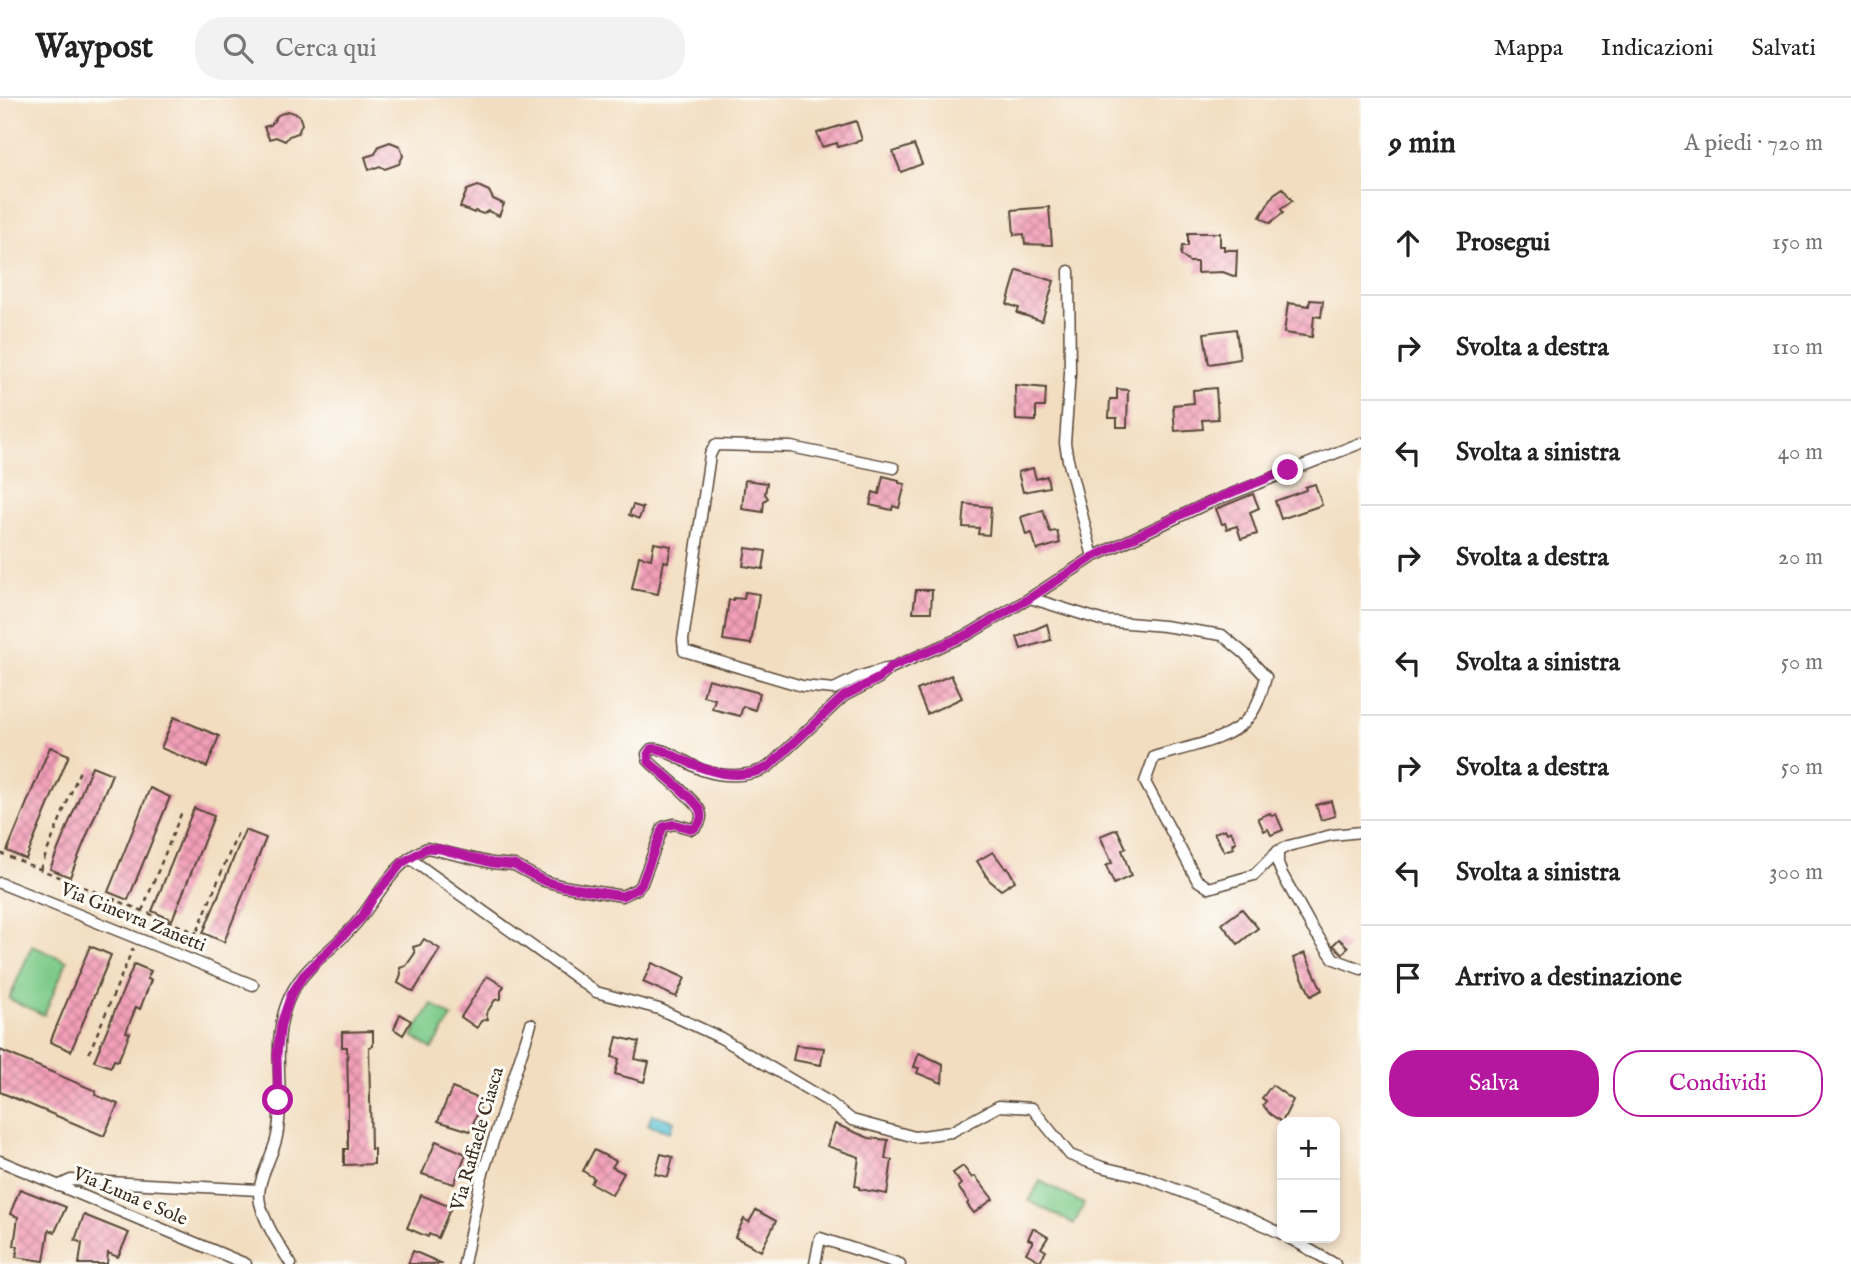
<!DOCTYPE html>
<html lang="it">
<meta charset="utf-8">
<style>
body{margin:0;font-family:"IM FELL English",serif;background:#f2f2f2;color:#222}
.controls{position:absolute;right:21px;bottom:21px;display:grid;overflow:hidden;border-radius:14px;box-shadow:0 4px 10px #0003}
.controls button{width:63px;height:63px;display:grid;place-items:center;padding:0;border:0;border-bottom:2px solid #e0e0e0;background:#fff;color:#222;font:35px sans-serif}
.stop{position:absolute;width:21px;height:21px;margin:-16px;border:5px solid #b5179e;border-radius:50%;background:#fff}
.stop.end{background:#b5179e;border-color:#fff;box-shadow:0 2px 7px #0008}
.list{margin:0;padding:0;list-style:none}
h2{display:flex;justify-content:space-between;align-items:center;height:91px;margin:0;padding:0 28px;font-size:30px}
h2 small{font-size:23px;font-weight:400;color:#767676}
.list li{display:grid;grid-template-columns:46px 1fr auto;gap:21px;align-items:center;box-sizing:border-box;height:105px;padding:0 28px;border-top:2px solid #e0e0e0}
.list b{display:block;font-size:26px;white-space:nowrap}
.list em{font-size:23px;font-style:normal;color:#767676}
.actions{display:flex;gap:14px;padding:21px 28px}
.actions a{flex:1;padding:16px 0;border:2px solid #b5179e;border-radius:28px;text-align:center;font-size:24px;color:#b5179e}
.actions .main{background:#b5179e;color:#fff}
.icon{flex:none;width:38px;height:38px;fill:none;stroke:currentColor;stroke-width:2;stroke-linecap:round;stroke-linejoin:round}
.map{position:relative;flex:none;width:1361px;height:1166px;overflow:hidden}
header{display:flex;align-items:center;gap:42px;box-sizing:border-box;height:98px;padding:0 35px;background:#fff;border-bottom:2px solid #e0e0e0}
header strong{font-size:33px}
nav{display:flex;gap:38px;margin-inline-start:auto;font-size:24px}
.search{width:490px;height:63px;background:#f2f2f2;display:flex;align-items:center;gap:18px;box-sizing:border-box;padding:0 24px;border-radius:28px;color:#767676;font-size:26px}
main{display:flex}
aside{flex:1;background:#fff}
.map>svg:first-child{display:block}
</style>
<header>
<strong>Waypost</strong>
<div class="search"><svg class="icon" aria-label="search" viewBox="0 0 24 24"><circle cx="10" cy="10" r="6"/><path d="M15 15l6 6"/></svg>Cerca qui</div>
<nav><a>Mappa</a><a>Indicazioni</a><a>Salvati</a></nav>
</header>
<main>
<div class="map">
<svg width="1361" height="1166" viewBox="0 0 1361 1166">
<defs>
<pattern id="building-cross-hatch" width="8" height="8" patternUnits="userSpaceOnUse" patternTransform="scale(1.75)"><rect width="8" height="8" fill="#f39fb9"/><path d="M0 0l8 8M0 8l8-8" fill="none" stroke="#c68296"/></pattern>
</defs>
<rect width="100%" height="100%" fill="#fdfcf7"/>
<filter id="ink" filterUnits="userSpaceOnUse"><feTurbulence type="fractalNoise" baseFrequency=".0143" numOctaves="2"/><feDisplacementMap in="SourceGraphic" scale="14" xChannelSelector="R" yChannelSelector="G"/><feConvolveMatrix kernelMatrix="1 2 1 2 8 2 1 2 1" color-interpolation-filters="sRGB"/></filter>
<filter id="wash" filterUnits="userSpaceOnUse"><feTurbulence type="fractalNoise" baseFrequency=".00686" numOctaves="4" result="noise"/><feDisplacementMap in="SourceGraphic" scale="28" xChannelSelector="R" yChannelSelector="G"/><feGaussianBlur stdDeviation="1.57" result="paint"/><feColorMatrix in="noise" values="0 0 0 0 0 0 0 0 0 0 0 0 0 0 0 0 0 1.4 0 .05"/><feComposite in="paint" operator="in"/></filter>
<g filter="url(#wash)">
<rect width="100%" height="100%" fill="#f2ddc0"/>
<g fill="#7ecb8a" stroke="#5c7a54" stroke-width="2">
<polygon points="32,848 67,863 44,917 9,901"/>
<polygon points="432,906 452,919 432,951 412,938"/>
<polygon points="1040,1083 1084,1106 1074,1126 1029,1103"/>
</g>
<polygon fill="#53becf" stroke="#477476" stroke-width="2" points="652,1016 674,1023 670,1034 648,1027"/>
<g id="blocks">
<g fill="url(#building-cross-hatch)">
<polygon points="288,13 299,17 302,26 298,35 289,38 285,43 276,39 269,41 264,29 271,27 278,17"/>
<polygon points="856,23 862,42 838,49 837,45 822,49 817,35"/>
<polygon points="390,44 400,48 403,58 399,66 385,71 380,68 369,72 365,59 375,56 379,48"/>
<polygon points="914,47 922,66 901,74 893,54"/>
<polygon points="478,88 489,93 493,101 504,106 499,118 488,113 483,116 475,113 474,115 460,109 467,92"/>
<polygon points="1283,90 1292,103 1281,111 1283,115 1270,125 1260,119 1274,96"/>
<polygon points="1049,109 1052,147 1025,146 1024,136 1014,137 1012,112"/>
<polygon points="1188,135 1220,135 1220,148 1224,148 1224,152 1237,152 1236,179 1223,174 1197,175 1197,164 1189,164 1181,157 1182,148 1188,148"/>
<polygon points="1017,172 1054,183 1042,223 1017,215 1019,210 1007,206"/>
<polygon points="1310,202 1323,203 1321,219 1314,218 1312,239 1284,235 1288,205 1309,208"/>
<polygon points="1236,231 1240,261 1209,266 1204,235"/>
<polygon points="1015,287 1046,290 1045,309 1036,309 1036,323 1016,322"/>
<polygon points="1216,290 1218,321 1202,322 1203,331 1175,333 1173,307 1194,305 1193,292"/>
<polygon points="1117,291 1128,292 1127,329 1117,329 1117,320 1109,320 1110,301 1117,301"/>
<polygon points="1033,370 1036,381 1047,378 1049,389 1023,394 1018,374"/>
<polygon points="883,378 899,382 899,385 905,386 899,410 893,408 892,412 870,407 873,394 879,396"/>
<polygon points="745,382 767,385 765,396 768,400 764,403 763,414 742,411"/>
<polygon points="1315,386 1322,407 1281,421 1275,403 1306,392 1305,389"/>
<polygon points="1253,396 1259,410 1250,414 1257,436 1241,441 1237,428 1227,431 1225,425 1222,426 1216,411"/>
<polygon points="965,406 991,409 989,437 978,436 979,430 963,429"/>
<polygon points="633,407 643,410 639,421 629,417"/>
<polygon points="1043,412 1050,434 1057,433 1060,445 1037,452 1032,435 1026,437 1021,419"/>
<polygon points="654,445 671,448 668,464 664,463 658,496 632,491 639,458 651,461"/>
<polygon points="746,450 766,453 763,471 743,468"/>
<polygon points="916,492 932,492 931,514 913,514"/>
<polygon points="745,494 759,496 751,546 723,542 729,502 733,502 734,500 744,501"/>
<polygon points="1047,526 1051,542 1021,551 1017,539"/>
<polygon points="951,577 962,600 927,616 917,592"/>
<polygon points="708,581 760,595 755,612 743,608 740,618 712,611 715,601 703,598"/>
<polygon points="174,619 219,638 207,669 161,650"/>
<polygon points="50,649 69,657 26,761 7,753"/>
<polygon points="92,668 112,676 70,779 50,771"/>
<polygon points="150,690 170,699 128,802 108,794"/>
<polygon points="1331,703 1335,718 1321,722 1316,707"/>
<polygon points="194,710 214,718 172,822 152,813"/>
<polygon points="1270,715 1272,718 1276,716 1283,732 1271,737 1268,731 1264,733 1258,720"/>
<polygon points="1117,731 1126,750 1122,752 1131,778 1114,786 1106,768 1112,765 1100,738"/>
<polygon points="1225,731 1227,735 1231,733 1236,744 1232,746 1234,750 1224,753 1214,735"/>
<polygon points="245,732 266,740 224,844 203,835"/>
<polygon points="993,754 1006,771 1008,770 1015,783 1001,792 989,782 977,763"/>
<polygon points="1242,811 1258,830 1238,846 1222,826"/>
<polygon points="424,841 440,851 414,893 410,892 398,885 401,876 400,870 406,868 415,855 413,849 420,847"/>
<polygon points="1339,841 1348,849 1343,856 1333,847"/>
<polygon points="90,848 111,857 71,953 50,944"/>
<polygon points="1305,855 1322,892 1311,898 1293,860"/>
<polygon points="652,865 685,880 676,899 643,884"/>
<polygon points="134,866 151,873 147,881 151,882 140,911 136,909 126,934 130,935 118,963 114,962 111,969 94,963"/>
<polygon points="487,878 504,888 501,893 501,901 495,902 486,916 488,921 481,923 477,930 461,919"/>
<polygon points="400,916 411,923 403,937 394,931"/>
<polygon points="373,933 373,948 369,949 371,1051 374,1051 374,1066 344,1067 344,1051 348,1051 348,992 347,949 342,949 342,934"/>
<polygon points="617,939 639,944 635,961 649,964 644,984 615,976 619,961 612,959"/>
<polygon points="796,947 824,950 821,967 793,962"/>
<polygon points="0,952 96,993 95,997 118,1006 104,1038 0,994"/>
<polygon points="919,955 943,966 942,985 917,975 919,970 914,969"/>
<polygon points="1272,987 1293,1002 1282,1024 1270,1016 1263,1007 1266,1003 1262,1000"/>
<polygon points="452,990 483,1002 470,1033 438,1023"/>
<polygon points="835,1026 869,1040 888,1042 885,1061 892,1062 887,1096 859,1091 859,1089 855,1088 859,1059 827,1048"/>
<polygon points="436,1043 466,1056 454,1086 422,1076"/>
<polygon points="594,1052 616,1063 612,1069 624,1075 612,1097 591,1085 594,1080 583,1073"/>
<polygon points="661,1056 673,1059 668,1079 655,1076"/>
<polygon points="963,1068 972,1080 975,1078 993,1101 974,1115 967,1106 969,1104 958,1089 961,1086 953,1075"/>
<polygon points="20,1091 66,1109 55,1134 49,1132 44,1163 16,1159 18,1148 14,1148 18,1119 10,1116"/>
<polygon points="421,1097 451,1109 438,1140 429,1136 428,1139 407,1130"/>
<polygon points="756,1112 776,1123 761,1153 735,1139 744,1121 749,1124"/>
<polygon points="84,1117 129,1135 118,1159 108,1155 107,1166 79,1166 82,1145 75,1142"/>
<polygon points="1033,1130 1048,1139 1041,1150 1046,1153 1040,1163 1026,1155 1033,1143 1028,1141"/>
<polygon points="413,1153 443,1166 408,1166"/>
</g>
</g>
</g>
<g filter="url(#ink)">
<use href="#blocks" fill-opacity="0" stroke="#564536" stroke-width="2"/>
<g fill="none" stroke-linecap="round" stroke-linejoin="round">
<defs>
<g id="street">
<polyline points="1069,173 1070,275 1065,345 1068,362 1093,459"/>
<path d="M 1030,500 L 1104,523 L 1164,528 L 1222,537 L 1245,556 L 1266,579 C 1262,593 1258,608 1249,619 C 1231,643 1181,650 1154,659 L 1145,684 L 1197,782 L 1209,790 L 1254,777 L 1278,753 L 1288,748 L 1332,737 L 1361,734"/>
<polyline points="885,571 858,579 834,591 802,588 684,553 683,542 710,357 715,347 791,349 894,370"/>
<polyline points="1278,753 1278,766 1282,776 1312,830 1334,861 1361,871"/>
<polyline points="409,760 596,894 659,911 721,940 829,1004 852,1022 915,1039 951,1034 999,1008 1032,1010 1070,1057 1102,1069 1144,1079 1247,1119 1282,1136"/>
<polyline points="0,785 253,887"/>
<polyline points="0,1063 246,1166"/>
<polyline points="58,1088 71,1082 259,1092"/>
<polyline points="1289,1140 1335,1166"/>
<path d="M 291,1166 C 279,1147 266,1128 260,1105 C 255,1084 273,1059 277,1038 C 286,991 268,942 291,896 C 307,864 341,847 362,818 C 382,792 396,763 427,750 L 492,765 L 514,767 L 544,783 L 563,788 L 622,798 L 637,791 L 642,785 L 663,729 L 674,726 L 692,731 C 699,728 703,721 700,713 C 696,702 658,673 648,662 L 647,656 L 651,651 C 664,648 689,667 702,672 C 723,679 748,680 768,669 L 844,598 L 879,580 L 891,570 L 969,536 L 1030,500 L 1093,459 L 1206,406 L 1361,345"/>
<polyline points="464,1166 481,1081 531,926"/>
<polyline points="815,1166 820,1140 900,1166"/>
</g>
</defs>
<use href="#street" stroke="#564536" stroke-width="13"/>
<g stroke="#564536" stroke-width="2.5" stroke-dasharray="5 5" stroke-linecap="butt">
<polyline points="0,755 197,835"/>
<polyline points="40,771 81,670"/>
<polyline points="142,813 183,711"/>
<polyline points="190,851 238,734"/>
<polyline points="89,955 133,850"/>
</g>
<use href="#street" stroke="#fff" stroke-width="10"/>
</g>
</g>
<g fill="none" stroke-linecap="round" stroke-linejoin="round" filter="url(#ink)">
<path stroke="#b5179e" stroke-width="9" d="M 278,1002 L 277,956 L 281,926 L 291,897 L 303,878 L 362,819 L 373,800 L 402,765 L 427,750 L 440,751 L 492,765 L 514,767 L 544,783 L 562,788 L 622,798 L 637,791 L 642,785 L 663,729 L 674,726 L 692,731 C 699,728 703,721 700,712 C 696,702 659,673 649,664 L 648,656 L 651,651 C 660,649 668,655 677,659 C 705,673 737,685 768,669 L 844,598 L 879,580 L 891,569 L 969,536 L 1030,500 L 1093,459 L 1206,405 L 1288,372"/>
</g>
<g text-anchor="middle" dominant-baseline="central" stroke-width="6" stroke-linejoin="round" paint-order="stroke">
<g font-size="19" fill="#3b2a1e" stroke="#fdfcf7">
<text transform="translate(133 820) rotate(22)">Via Ginevra Zanetti</text>
<text transform="translate(478 1041) rotate(-74)">Via Raffaele Ciasca</text>
<text transform="translate(130 1099) rotate(23)">Via Luna e Sole</text>
</g>
</g>
</svg>
<div class="controls">
<button>+</button>
<button>−</button>
</div>
<div class="stop" style="left:278px;top:1002px"></div>
<div class="stop end" style="left:1288px;top:372px"></div>
</div>
<aside>
<h2>9 min<small>A piedi · 720 m</small></h2>
<ul class="list">
<li><svg class="icon" aria-label="ahead" viewBox="0 0 24 24"><path d="M12 20V5M6 11l6-6 6 6"/></svg><div><b>Prosegui</b></div><em>150 m</em></li>
<li><svg class="icon" aria-label="right" viewBox="0 0 24 24"><path d="M7 20v-9h11M14 6l5 5-5 5"/></svg><div><b>Svolta a destra</b></div><em>110 m</em></li>
<li><svg class="icon" aria-label="left" viewBox="0 0 24 24"><path d="M17 20v-9H6M10 6l-5 5 5 5"/></svg><div><b>Svolta a sinistra</b></div><em>40 m</em></li>
<li><svg class="icon" aria-label="right" viewBox="0 0 24 24"><path d="M7 20v-9h11M14 6l5 5-5 5"/></svg><div><b>Svolta a destra</b></div><em>20 m</em></li>
<li><svg class="icon" aria-label="left" viewBox="0 0 24 24"><path d="M17 20v-9H6M10 6l-5 5 5 5"/></svg><div><b>Svolta a sinistra</b></div><em>50 m</em></li>
<li><svg class="icon" aria-label="right" viewBox="0 0 24 24"><path d="M7 20v-9h11M14 6l5 5-5 5"/></svg><div><b>Svolta a destra</b></div><em>50 m</em></li>
<li><svg class="icon" aria-label="left" viewBox="0 0 24 24"><path d="M17 20v-9H6M10 6l-5 5 5 5"/></svg><div><b>Svolta a sinistra</b></div><em>300 m</em></li>
<li><svg class="icon" aria-label="arrive" viewBox="0 0 24 24"><path d="M6 21V4h12l-3 4 3 4H6"/></svg><div><b>Arrivo a destinazione</b></div></li>
</ul>
<div class="actions"><a class="main">Salva</a><a>Condividi</a></div>
</aside>
</main>
